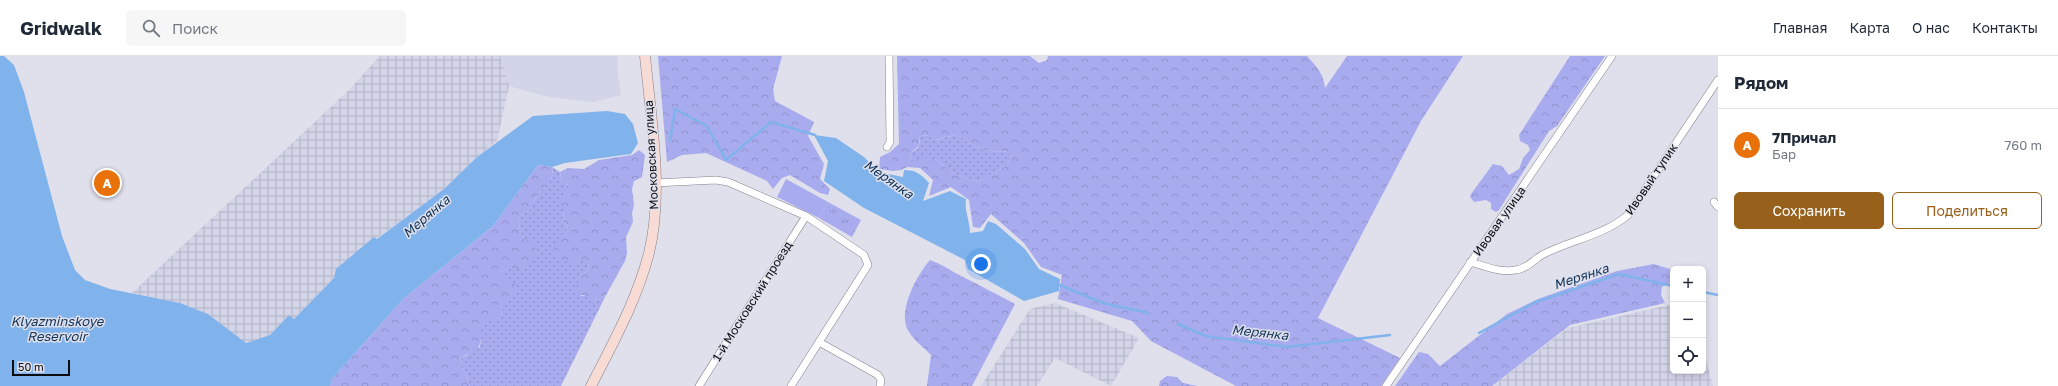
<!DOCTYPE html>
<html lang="ru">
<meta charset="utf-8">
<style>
body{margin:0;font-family:"Golos Text",sans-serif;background:#f6f6f7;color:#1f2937}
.controls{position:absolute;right:12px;bottom:12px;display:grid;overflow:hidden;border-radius:6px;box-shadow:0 2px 6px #0003}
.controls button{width:36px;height:36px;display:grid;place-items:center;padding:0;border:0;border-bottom:1px solid #e0e1e3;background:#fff;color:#1f2937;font:20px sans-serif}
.scale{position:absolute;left:12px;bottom:10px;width:58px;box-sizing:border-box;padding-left:4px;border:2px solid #0c0c10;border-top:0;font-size:11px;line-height:14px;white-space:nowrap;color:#0c0c10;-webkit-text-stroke:3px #dfe0ec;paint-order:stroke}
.you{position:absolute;left:981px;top:208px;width:14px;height:14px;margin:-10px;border:3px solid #fff;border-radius:50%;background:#1a73e8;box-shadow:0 0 0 6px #1a73e833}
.badge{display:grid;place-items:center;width:26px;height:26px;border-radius:50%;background:#98611b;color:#fff;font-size:13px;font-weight:700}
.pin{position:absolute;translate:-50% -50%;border:2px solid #fff;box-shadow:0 1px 4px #0006}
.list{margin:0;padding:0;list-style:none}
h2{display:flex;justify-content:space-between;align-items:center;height:52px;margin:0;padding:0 16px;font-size:17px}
h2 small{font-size:13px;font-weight:400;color:#747a83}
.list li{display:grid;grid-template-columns:26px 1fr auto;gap:12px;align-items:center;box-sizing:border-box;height:72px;padding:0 16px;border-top:1px solid #e0e1e3}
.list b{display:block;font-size:15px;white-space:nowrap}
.list p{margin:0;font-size:13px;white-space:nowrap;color:#747a83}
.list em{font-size:13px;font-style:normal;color:#747a83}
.actions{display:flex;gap:8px;padding:12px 16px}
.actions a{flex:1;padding:9px 0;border:1px solid #98611b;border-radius:6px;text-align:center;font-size:14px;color:#98611b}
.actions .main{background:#98611b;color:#fff}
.icon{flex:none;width:22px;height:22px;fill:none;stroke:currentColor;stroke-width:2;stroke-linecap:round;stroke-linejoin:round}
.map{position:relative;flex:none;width:1718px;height:330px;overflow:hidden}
header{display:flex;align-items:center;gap:24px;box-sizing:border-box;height:56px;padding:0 20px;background:#fff;border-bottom:1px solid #e0e1e3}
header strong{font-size:19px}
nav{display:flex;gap:22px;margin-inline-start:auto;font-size:14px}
.search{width:280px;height:36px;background:#f6f6f7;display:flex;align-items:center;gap:10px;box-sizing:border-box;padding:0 14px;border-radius:6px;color:#747a83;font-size:15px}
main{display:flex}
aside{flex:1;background:#fff}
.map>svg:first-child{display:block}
</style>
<header>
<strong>Gridwalk</strong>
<div class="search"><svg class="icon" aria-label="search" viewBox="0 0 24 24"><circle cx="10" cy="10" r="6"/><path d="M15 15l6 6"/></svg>Поиск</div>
<nav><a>Главная</a><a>Карта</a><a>О нас</a><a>Контакты</a></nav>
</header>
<main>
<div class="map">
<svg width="1718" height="330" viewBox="0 0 1718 330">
<defs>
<pattern id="industrial-grid" width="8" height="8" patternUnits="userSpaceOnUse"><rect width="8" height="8" fill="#d2d4e7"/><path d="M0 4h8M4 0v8" fill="none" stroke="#b3b5c5"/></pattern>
<pattern id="grass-dots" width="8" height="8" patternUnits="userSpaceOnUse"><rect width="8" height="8" fill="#a9abef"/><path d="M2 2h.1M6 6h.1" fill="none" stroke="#9092cc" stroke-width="1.8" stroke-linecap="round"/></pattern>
<pattern id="forest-crowns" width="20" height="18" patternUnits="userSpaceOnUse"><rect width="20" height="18" fill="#a9abef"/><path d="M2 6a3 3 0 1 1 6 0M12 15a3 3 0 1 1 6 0" fill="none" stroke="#9092cc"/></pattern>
<pattern id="park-tufts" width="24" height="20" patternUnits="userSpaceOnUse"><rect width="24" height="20" fill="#a9abef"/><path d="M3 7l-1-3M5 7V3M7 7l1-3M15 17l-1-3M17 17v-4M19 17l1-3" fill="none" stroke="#9092cc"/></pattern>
</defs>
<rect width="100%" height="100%" fill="#dfe0ec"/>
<polygon fill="#d2d4e7" points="500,0 618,0 618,20 621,39 593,46 548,41 509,30"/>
<g fill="url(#industrial-grid)">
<polygon points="380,0 437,0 441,2 443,0 500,0 509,30 497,85 477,101 444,133 376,183 374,181 294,263 289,259 270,279 246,287 208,258 180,247 131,238 349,34"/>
<polygon points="1055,247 1139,282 1111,330 1055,302 1037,330 981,330 1030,253"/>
<polygon points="1673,248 1673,315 1703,315 1703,293 1713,330 1495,330 1495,328 1568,272"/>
</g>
<g fill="url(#grass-dots)">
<path d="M 926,79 L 937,84 C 964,75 957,82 979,92 C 987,96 1001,95 1010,96 L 1011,103 L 1006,110 L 978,126 L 955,118 L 935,103 L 912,104 L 910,97 L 917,93 L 920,86 L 919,81 Z"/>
<path d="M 552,111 L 560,116 L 561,124 L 568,127 C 562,141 567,153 562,165 L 568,170 L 564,178 L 589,209 L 586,216 L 580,221 L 581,240 L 589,240 L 597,244 L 605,241 L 561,330 L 470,330 L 460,303 L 480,291 L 482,273 L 486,265 L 501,262 L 503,223 L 500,216 L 508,212 L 525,212 L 525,184 L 521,178 L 518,163 L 530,153 L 538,138 L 549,126 L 553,119 Z"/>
</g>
<g fill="url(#forest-crowns)" fill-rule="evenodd">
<polygon points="658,0 782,0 773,33 775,45 814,66 808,80 824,108 820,123 830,133 828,139 820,137 790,119 782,122 773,133 767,125 706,97 682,99 667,106"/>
<path d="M 897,0 L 1030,0 L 1039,7 L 1047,4 L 1048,0 L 1307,0 C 1316,10 1324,18 1325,32 L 1347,0 L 1463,0 L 1421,65 L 1318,262 L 1400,302 L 1381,330 L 1236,330 L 1151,285 L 1132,265 L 1058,243 L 1062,219 L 1041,211 L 1024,187 L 991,158 L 980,172 L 973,171 L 969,144 L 951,131 L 929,140 L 933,124 L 920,112 L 907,111 L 901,114 L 893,115 L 879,113 L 880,101 L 890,96 L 899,88 ZM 926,79 L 936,84 C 964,75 957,82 979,92 C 987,96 1000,95 1010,96 L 1011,103 L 1006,110 L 978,126 L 955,118 L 935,103 L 928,101 L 912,104 L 910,97 C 916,93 921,90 919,81 Z"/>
<polygon points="1570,0 1605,0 1557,70 1549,75 1499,154 1496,156 1491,153 1491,147 1486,144 1474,146 1470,141 1471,138 1493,108 1502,110 1509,119 1519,113 1523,102 1530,94 1528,89 1520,85 1519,79"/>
<path d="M 639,94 L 645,99 L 642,121 L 634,125 L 632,133 L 634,149 L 632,157 L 633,166 L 626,181 L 627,197 L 625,205 L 605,241 L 597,244 C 589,240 582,240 574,236 L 580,221 L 586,216 L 589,209 L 583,203 C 572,211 565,205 554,198 C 552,184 562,182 568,170 L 562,165 C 566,156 564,152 557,145 L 564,142 L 565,134 L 568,128 L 561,124 L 560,116 L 568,112 L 584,113 L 599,104 L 632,99 Z"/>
<path d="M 538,109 L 552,111 L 553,119 L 549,126 L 538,138 L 530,153 L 518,163 L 521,178 L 525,184 L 532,185 L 537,192 L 535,199 L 525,213 L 508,212 L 501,216 L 503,223 L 517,229 L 515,237 L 502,247 L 501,262 L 486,266 C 481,276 482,287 476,297 L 467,298 L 460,303 L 470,330 L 330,330 L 332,323 L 403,243 L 493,170 Z"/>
<path d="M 930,204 C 944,209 949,214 961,220 C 979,229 997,238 1015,248 L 972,330 L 927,330 L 931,299 C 924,292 914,284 909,276 C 896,256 917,219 930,204 Z"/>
<polygon points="1654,208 1673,214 1673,228 1670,227 1662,231 1661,239 1665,247 1570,269 1492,330 1395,330 1419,296 1428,298 1440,310 1507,258 1538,243 1617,215"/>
<polygon points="1167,320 1177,321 1183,327 1197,330 1159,330 1160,325"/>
</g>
<polygon fill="url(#park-tufts)" points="828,146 861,164 852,181 819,162"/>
<polygon fill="#a9abef" points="786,123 828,146 819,162 777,141"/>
<g fill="#80b2eb">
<polygon points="0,0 4,0 14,9 24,36 62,180 75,214 85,224 110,233 180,247 208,258 246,287 270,279 289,259 294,263 334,222 336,213 374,181 377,183 444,133 477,101 533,60 607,55 625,58 633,68 638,87 631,98 565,107 552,111 538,109 493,170 403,243 332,323 330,330 0,330"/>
<path d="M 814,79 L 836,82 L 864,101 L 878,116 L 903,121 L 904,114 C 916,114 921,118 929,127 L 923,145 L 950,135 L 966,143 C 964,154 970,165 970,177 L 983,175 L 988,165 L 996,168 L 1025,193 L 1039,213 L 1060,223 L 1059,235 L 1024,245 L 968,213 L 965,204 L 864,152 L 824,125 L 828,105 Z"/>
</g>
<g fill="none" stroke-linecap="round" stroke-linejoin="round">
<g stroke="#80b2eb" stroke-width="2.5">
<polyline points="670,85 675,53 707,70 726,104 771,66 815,79"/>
<polyline points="1057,228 1106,248 1149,257"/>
<polyline points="1703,236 1718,239"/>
<polyline points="1178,268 1206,280 1287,291 1390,279"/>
<polyline points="1479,277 1536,246 1619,218 1673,230"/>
</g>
<defs>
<g id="street">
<polyline points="887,91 890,86 889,0"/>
<polyline points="655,127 716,124 728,126 806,160 864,199 868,209 791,330"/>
<polyline points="1714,146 1718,151"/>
<path d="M 1470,206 C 1484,210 1501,217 1515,214 C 1527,213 1533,204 1542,199 C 1570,184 1603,180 1628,159 L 1718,24"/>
<polyline points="819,286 878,319 881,324 880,330"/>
<polyline points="699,330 806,160"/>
<polyline points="1386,330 1612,0"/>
</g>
<path id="secondary" d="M 591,330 C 613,287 637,244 649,197 C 664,136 651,62 645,0"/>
</defs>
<use href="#street" stroke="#7f808a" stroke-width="8"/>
<use href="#secondary" stroke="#7f808a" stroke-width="11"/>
<use href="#street" stroke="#fff" stroke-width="7"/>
<use href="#secondary" stroke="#f8dbd4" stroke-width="10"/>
</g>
<g text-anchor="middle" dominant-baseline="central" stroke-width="3" stroke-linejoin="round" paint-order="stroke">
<g font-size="12" fill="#0c0c10" stroke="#dfe0ec">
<text transform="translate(651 99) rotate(-93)">Московская улица</text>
<text transform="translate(1651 123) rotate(-56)">Ивовый тупик</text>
<text transform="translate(1499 165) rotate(-55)">Ивовая улица</text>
<text transform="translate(752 245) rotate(-58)">1-й Московский проезд</text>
</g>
<g font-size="13" font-style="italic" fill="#103358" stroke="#dfe0ec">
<text transform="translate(889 123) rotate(35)">Мерянка</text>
<text transform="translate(426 160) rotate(-41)">Мерянка</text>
<text transform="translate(1581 220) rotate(-18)">Мерянка</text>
<text x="57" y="265">Klyazminskoye<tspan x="57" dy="15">Reservoir</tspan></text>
<text transform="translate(1260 276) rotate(6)">Мерянка</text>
</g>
</g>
</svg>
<div class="controls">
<button>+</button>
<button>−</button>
<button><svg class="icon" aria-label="locate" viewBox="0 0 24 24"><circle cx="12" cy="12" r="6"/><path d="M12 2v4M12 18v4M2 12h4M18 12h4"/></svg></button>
</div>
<div class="scale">50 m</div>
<div class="you"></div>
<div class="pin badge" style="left:107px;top:127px;background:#e8710a">A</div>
</div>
<aside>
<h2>Рядом<small></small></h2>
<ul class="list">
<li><span class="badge" style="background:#e8710a">A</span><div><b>7Причал</b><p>Бар</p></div><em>760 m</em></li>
</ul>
<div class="actions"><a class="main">Сохранить</a><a>Поделиться</a></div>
</aside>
</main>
